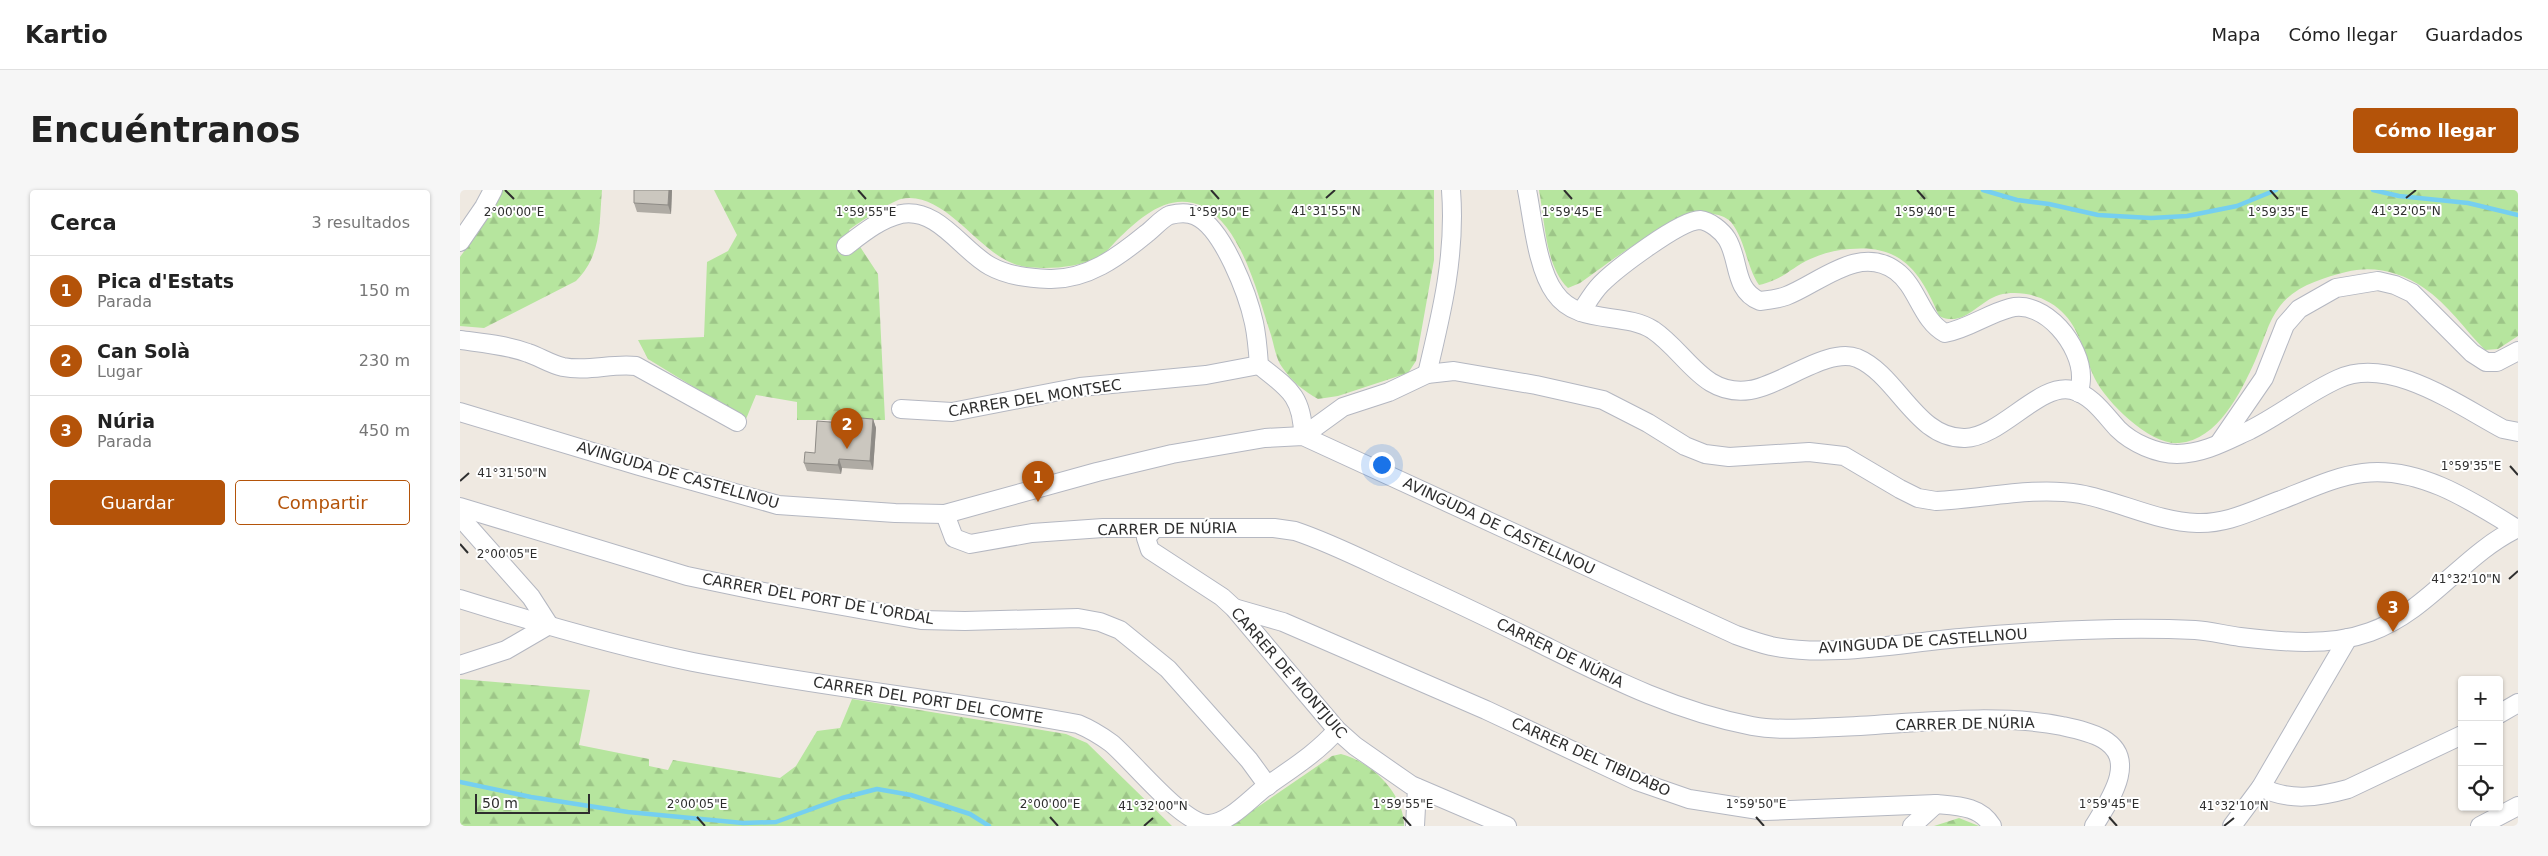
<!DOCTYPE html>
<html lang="es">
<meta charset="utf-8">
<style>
body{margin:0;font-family:"DejaVu Sans",sans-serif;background:#f6f6f6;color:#222}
.controls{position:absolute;right:15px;bottom:15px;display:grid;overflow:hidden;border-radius:5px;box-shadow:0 1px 4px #0004}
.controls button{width:45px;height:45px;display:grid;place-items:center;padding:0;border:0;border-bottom:1px solid #e0e0e0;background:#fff;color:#222;font:25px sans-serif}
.scale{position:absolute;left:15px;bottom:12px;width:115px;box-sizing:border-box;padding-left:5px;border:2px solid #2e2e2e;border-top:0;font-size:14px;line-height:18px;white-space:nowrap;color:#2e2e2e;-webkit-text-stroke:4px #fff;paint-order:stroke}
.you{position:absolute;left:921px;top:274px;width:18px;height:18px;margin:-12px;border:4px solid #fff;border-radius:50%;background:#1a73e8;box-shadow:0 0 0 8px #1a73e833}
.badge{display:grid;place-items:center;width:32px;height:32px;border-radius:50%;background:#b45309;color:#fff;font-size:16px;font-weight:700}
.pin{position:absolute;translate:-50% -41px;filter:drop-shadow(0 1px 2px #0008)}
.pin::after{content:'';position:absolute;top:26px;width:18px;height:15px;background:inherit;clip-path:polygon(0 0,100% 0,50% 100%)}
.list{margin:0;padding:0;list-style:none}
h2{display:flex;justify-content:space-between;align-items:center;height:65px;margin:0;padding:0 20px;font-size:21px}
h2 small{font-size:16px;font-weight:400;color:#767676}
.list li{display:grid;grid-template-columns:32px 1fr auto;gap:15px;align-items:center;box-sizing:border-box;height:70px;padding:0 20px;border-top:1px solid #e0e0e0}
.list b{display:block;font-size:19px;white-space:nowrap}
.list p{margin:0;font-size:16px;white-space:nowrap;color:#767676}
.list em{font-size:16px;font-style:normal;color:#767676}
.actions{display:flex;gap:10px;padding:15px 20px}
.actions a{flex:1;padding:11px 0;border:1px solid #b45309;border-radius:5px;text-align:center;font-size:18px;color:#b45309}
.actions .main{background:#b45309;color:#fff}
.icon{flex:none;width:28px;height:28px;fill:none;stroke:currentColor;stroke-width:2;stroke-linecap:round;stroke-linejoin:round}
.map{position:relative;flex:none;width:2058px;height:636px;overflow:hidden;border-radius:5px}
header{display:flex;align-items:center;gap:30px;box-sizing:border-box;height:70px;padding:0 25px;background:#fff;border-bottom:1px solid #e0e0e0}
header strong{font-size:24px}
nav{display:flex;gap:28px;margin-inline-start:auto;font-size:18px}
.intro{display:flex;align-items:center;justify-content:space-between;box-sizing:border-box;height:120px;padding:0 30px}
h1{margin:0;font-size:35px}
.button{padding:12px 22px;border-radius:5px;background:#b45309;color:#fff;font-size:18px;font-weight:700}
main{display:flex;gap:30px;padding:0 30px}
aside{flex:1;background:#fff;border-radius:5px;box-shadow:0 1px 4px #0004}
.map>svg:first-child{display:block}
</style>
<header>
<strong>Kartio</strong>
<nav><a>Mapa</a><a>Cómo llegar</a><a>Guardados</a></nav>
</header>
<div class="intro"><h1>Encuéntranos</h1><a class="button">Cómo llegar</a></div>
<main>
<aside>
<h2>Cerca<small>3 resultados</small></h2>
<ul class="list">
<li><span class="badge">1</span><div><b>Pica d'Estats</b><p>Parada</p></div><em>150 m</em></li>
<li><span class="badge">2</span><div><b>Can Solà</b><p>Lugar</p></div><em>230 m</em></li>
<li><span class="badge">3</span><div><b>Núria</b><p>Parada</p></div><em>450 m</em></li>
</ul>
<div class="actions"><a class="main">Guardar</a><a>Compartir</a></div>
</aside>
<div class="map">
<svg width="2058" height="636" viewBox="0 0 2058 636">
<defs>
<pattern id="forest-firs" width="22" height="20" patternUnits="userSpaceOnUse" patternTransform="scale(1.25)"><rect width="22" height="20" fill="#b6e59e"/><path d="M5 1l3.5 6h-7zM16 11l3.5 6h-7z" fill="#9dc588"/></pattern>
</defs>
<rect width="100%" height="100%" fill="#efe9e1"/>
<g fill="url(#forest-firs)">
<path d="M 43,0 L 142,0 C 139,34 142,65 116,91 L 24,138 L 0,136 L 0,67 L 23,35 Z"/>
<path d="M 254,0 L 974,0 L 974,70 L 956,171 L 948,183 L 878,206 L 858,209 C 844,201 832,192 822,177 C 816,169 814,155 811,145 C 798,106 783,39 744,17 C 709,0 680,28 657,50 C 652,55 646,63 640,66 C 625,75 602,78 585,78 C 574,78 563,78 552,73 C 516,59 483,0 441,9 C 430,12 398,33 389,40 L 418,84 L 425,230 L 337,230 L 337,212 L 296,205 L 286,229 L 188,169 L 178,150 L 244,147 L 247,72 L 268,61 L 277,45 Z"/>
<path d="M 1079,0 L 2058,0 L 2058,146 L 2038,159 L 2025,160 C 2005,140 1988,114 1964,98 C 1941,82 1913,75 1886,82 C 1863,88 1835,96 1820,116 C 1808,131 1803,153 1795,171 C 1781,202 1758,250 1719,253 C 1691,256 1647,213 1635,189 C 1625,168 1621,142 1605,125 C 1589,107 1562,99 1539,105 C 1517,112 1504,138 1479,126 C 1461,83 1442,54 1390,59 C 1375,60 1360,64 1346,71 C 1326,82 1323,89 1299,95 C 1286,76 1286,51 1271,32 C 1239,0 1149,73 1120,93 L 1108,98 C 1085,76 1085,31 1079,0 Z"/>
<polygon points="0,489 130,500 119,555 189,569 189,576 208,580 213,570 320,588 336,576 357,541 380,538 392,509 606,544 627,553 712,636 0,636"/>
<path d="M 881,564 C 912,572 944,604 944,636 L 770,636 L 872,566 Z"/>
<polygon points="1499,628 1519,636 1474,636"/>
</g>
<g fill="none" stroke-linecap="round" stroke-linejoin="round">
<g stroke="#75cff0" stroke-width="4.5">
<polyline points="1523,0 1557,10 1589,14 1638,25 1691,28 1727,26 1777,16 1816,0"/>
<polyline points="1913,0 1939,6 2008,13 2058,25"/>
<polyline points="0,592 71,607 168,622 283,633 316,632 382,608 417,599 451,605 510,624 529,636"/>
</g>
<defs>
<g id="minor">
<path d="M 1067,0 C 1073,30 1077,79 1095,103 C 1118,136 1163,121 1193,140 C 1227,163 1243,207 1290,200 C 1322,195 1368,157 1397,168 C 1438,185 1456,249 1505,248 C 1541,247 1580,192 1612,200 C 1632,205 1645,225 1658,239 C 1672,253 1697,264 1717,264 C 1743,264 1766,251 1790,240 C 1820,225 1847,203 1878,189 C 1929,165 1998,215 2043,239 L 2058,242"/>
<polyline points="0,52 24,17 33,0"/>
<path d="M 386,56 C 403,43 420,29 441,24 C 478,17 502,61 530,76 C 548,86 569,88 589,89 C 627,90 658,67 686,44 C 693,39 702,28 710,25 C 718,23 728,22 736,26 C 763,38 788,105 794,133 C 797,147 798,161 799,175 C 828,198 843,206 843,246"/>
<path d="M 1121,122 C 1127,113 1133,102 1141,94 C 1156,79 1220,30 1240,30 C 1250,31 1262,41 1267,49 C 1280,70 1273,100 1300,111 C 1309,110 1318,109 1326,106 C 1360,93 1399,54 1436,81 C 1458,97 1461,130 1485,143 C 1508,139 1527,124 1550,118 C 1585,109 1622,156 1621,188 C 1621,193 1620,198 1619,203"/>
<path d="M 0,150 C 22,153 47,155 68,163 C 80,167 90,174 103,177 C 128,182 152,173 176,176 L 277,232"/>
<path d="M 967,184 C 982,122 996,64 991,0"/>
<polyline points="441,219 492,222 620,197 746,185 799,175"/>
<path d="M 0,222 L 179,276 L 318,315 L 435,323 L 485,324 L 637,282 L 712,264 L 805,248 L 843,246 L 1276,445 C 1287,449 1299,453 1311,456 C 1369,468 1441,453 1500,448 C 1578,441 1657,436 1735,440 C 1750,441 1765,445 1780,447 C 1823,452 1869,457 1910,442 C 1969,421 2003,364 2058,338"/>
<path d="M 843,246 L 883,217 L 929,202 L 967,184 L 994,181 L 1076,195 L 1143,210 L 1188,233 L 1225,256 L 1245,264 L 1269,267 L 1349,262 L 1384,266 L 1440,299 L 1458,308 L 1476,311 C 1523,309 1573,296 1620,304 C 1659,311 1698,332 1737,333 C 1768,334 1793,320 1821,310 C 1847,300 1876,286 1903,283 C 1959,276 2012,311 2057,339"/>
<polyline points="1760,252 1804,188 1825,135 1839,119 1876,98 1918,91 1935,95 1952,103 2012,163 2026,172 2037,172 2058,161"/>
<polyline points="0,317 227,386 299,401 461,430 505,431 618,428 640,432 660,440 708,479 789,570 808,596"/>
<path d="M 485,324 L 494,348 L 510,354 L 572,343 L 643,338 L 814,338 L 835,341 C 868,352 900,368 932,383 C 982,406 1033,430 1083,455 C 1152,489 1215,521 1292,536 C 1320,541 1349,538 1378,537 C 1449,534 1532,522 1602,536 C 1616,539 1631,542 1643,549 C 1679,570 1649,611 1634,636"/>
<polyline points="0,327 71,407 89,435 46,460 0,475"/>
<polyline points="694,339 686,348 690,360 762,407 774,418 877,540 895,556 951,595 1047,636"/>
<path d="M 0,409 C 77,433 155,456 233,472 C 361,497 490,510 618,534 C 630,539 640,545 651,553 C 672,570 724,636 749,634 C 768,633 788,611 803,599 C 829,580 855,565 877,540"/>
<path d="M 774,418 L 823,432 L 1026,520 L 1177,591 L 1229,609 L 1305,621 L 1476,614 C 1498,616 1520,616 1532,636"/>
<polyline points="2039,524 2058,513"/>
<path d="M 1801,597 C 1829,612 1859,607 1888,599 L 2002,545"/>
<polyline points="955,636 957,598"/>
<polyline points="1452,636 1476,614"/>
<polyline points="1772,636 1801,597 1888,448"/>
<polyline points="2020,636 2058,616"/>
</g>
</defs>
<use href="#minor" stroke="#b4b7c1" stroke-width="20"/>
<use href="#minor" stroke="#fff" stroke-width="18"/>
</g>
<g fill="#afaba4">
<polygon points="174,0 212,0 211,24 177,22 174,13"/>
<polygon points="413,229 416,238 413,280 382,278 381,284 347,281 344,273 355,263 383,233 385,238 389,238"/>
</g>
<g fill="#8e8b86">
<polygon points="209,0 212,0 211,24 208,15"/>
<polygon points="413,229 416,238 413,280 410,271"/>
<polygon points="379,269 382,278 381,284 378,275"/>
</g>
<g fill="#cbc7bf" stroke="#8e8b86">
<polygon points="174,0 209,0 208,15 174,13"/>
<polygon points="389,227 413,229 410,271 379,269 378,275 344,273 345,262 355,263 357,231 383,233 383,238 389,238"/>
</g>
<path fill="none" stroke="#2e2e2e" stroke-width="2" d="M 45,0 L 54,9M 398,0 L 406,9M 751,0 L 759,9M 1104,0 L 1112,9M 1457,0 L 1465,9M 1810,0 L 1818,9M 866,8 L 875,0M 1946,8 L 1956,0M 2050,276 L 2058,285M 0,291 L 9,283M 0,354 L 8,363M 2049,389 L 2058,381M 237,627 L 245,636M 590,627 L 598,636M 943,627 L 951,636M 1296,627 L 1304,636M 1649,627 L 1657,636M 684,636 L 693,628M 1764,636 L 1774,628"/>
<g text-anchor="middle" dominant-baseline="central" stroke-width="4" stroke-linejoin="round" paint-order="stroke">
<g font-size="15" fill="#2e2e2e" stroke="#fff">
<text transform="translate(575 208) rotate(-9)">CARRER DEL MONTSEC</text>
<text transform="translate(218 285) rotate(16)">AVINGUDA DE CASTELLNOU</text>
<text transform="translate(1039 336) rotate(25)">AVINGUDA DE CASTELLNOU</text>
<text transform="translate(707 339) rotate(-1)">CARRER DE NÚRIA</text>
<text transform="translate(358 409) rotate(10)">CARRER DEL PORT DE L'ORDAL</text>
<text transform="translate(1463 451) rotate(-4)">AVINGUDA DE CASTELLNOU</text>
<text transform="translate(1100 463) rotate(26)">CARRER DE NÚRIA</text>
<text transform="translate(829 483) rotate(49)">CARRER DE MONTJUIC</text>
<text transform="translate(468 510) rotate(9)">CARRER DEL PORT DEL COMTE</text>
<text transform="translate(1505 534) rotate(-1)">CARRER DE NÚRIA</text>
<text transform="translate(1131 567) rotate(24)">CARRER DEL TIBIDABO</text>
</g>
</g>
<g font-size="12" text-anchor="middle" fill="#2e2e2e" stroke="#fff" stroke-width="4" stroke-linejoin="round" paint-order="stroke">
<text x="866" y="25">41°31'55"N</text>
<text x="1946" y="25">41°32'05"N</text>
<text x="54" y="26">2°00'00"E</text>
<text x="406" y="26">1°59'55"E</text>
<text x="759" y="26">1°59'50"E</text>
<text x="1112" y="26">1°59'45"E</text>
<text x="1465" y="26">1°59'40"E</text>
<text x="1818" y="26">1°59'35"E</text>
<text x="2011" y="280">1°59'35"E</text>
<text x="52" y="287">41°31'50"N</text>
<text x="47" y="368">2°00'05"E</text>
<text x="2006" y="393">41°32'10"N</text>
<text x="237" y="618">2°00'05"E</text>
<text x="590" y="618">2°00'00"E</text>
<text x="943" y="618">1°59'55"E</text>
<text x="1296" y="618">1°59'50"E</text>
<text x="1649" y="618">1°59'45"E</text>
<text x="693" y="620">41°32'00"N</text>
<text x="1774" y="620">41°32'10"N</text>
</g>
</svg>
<div class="controls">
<button>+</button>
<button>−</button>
<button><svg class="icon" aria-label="locate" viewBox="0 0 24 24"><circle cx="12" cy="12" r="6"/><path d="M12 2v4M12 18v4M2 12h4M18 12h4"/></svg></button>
</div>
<div class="scale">50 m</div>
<div class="you"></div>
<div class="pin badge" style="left:578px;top:312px">1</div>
<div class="pin badge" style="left:387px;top:259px">2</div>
<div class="pin badge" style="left:1933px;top:442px">3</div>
</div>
</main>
